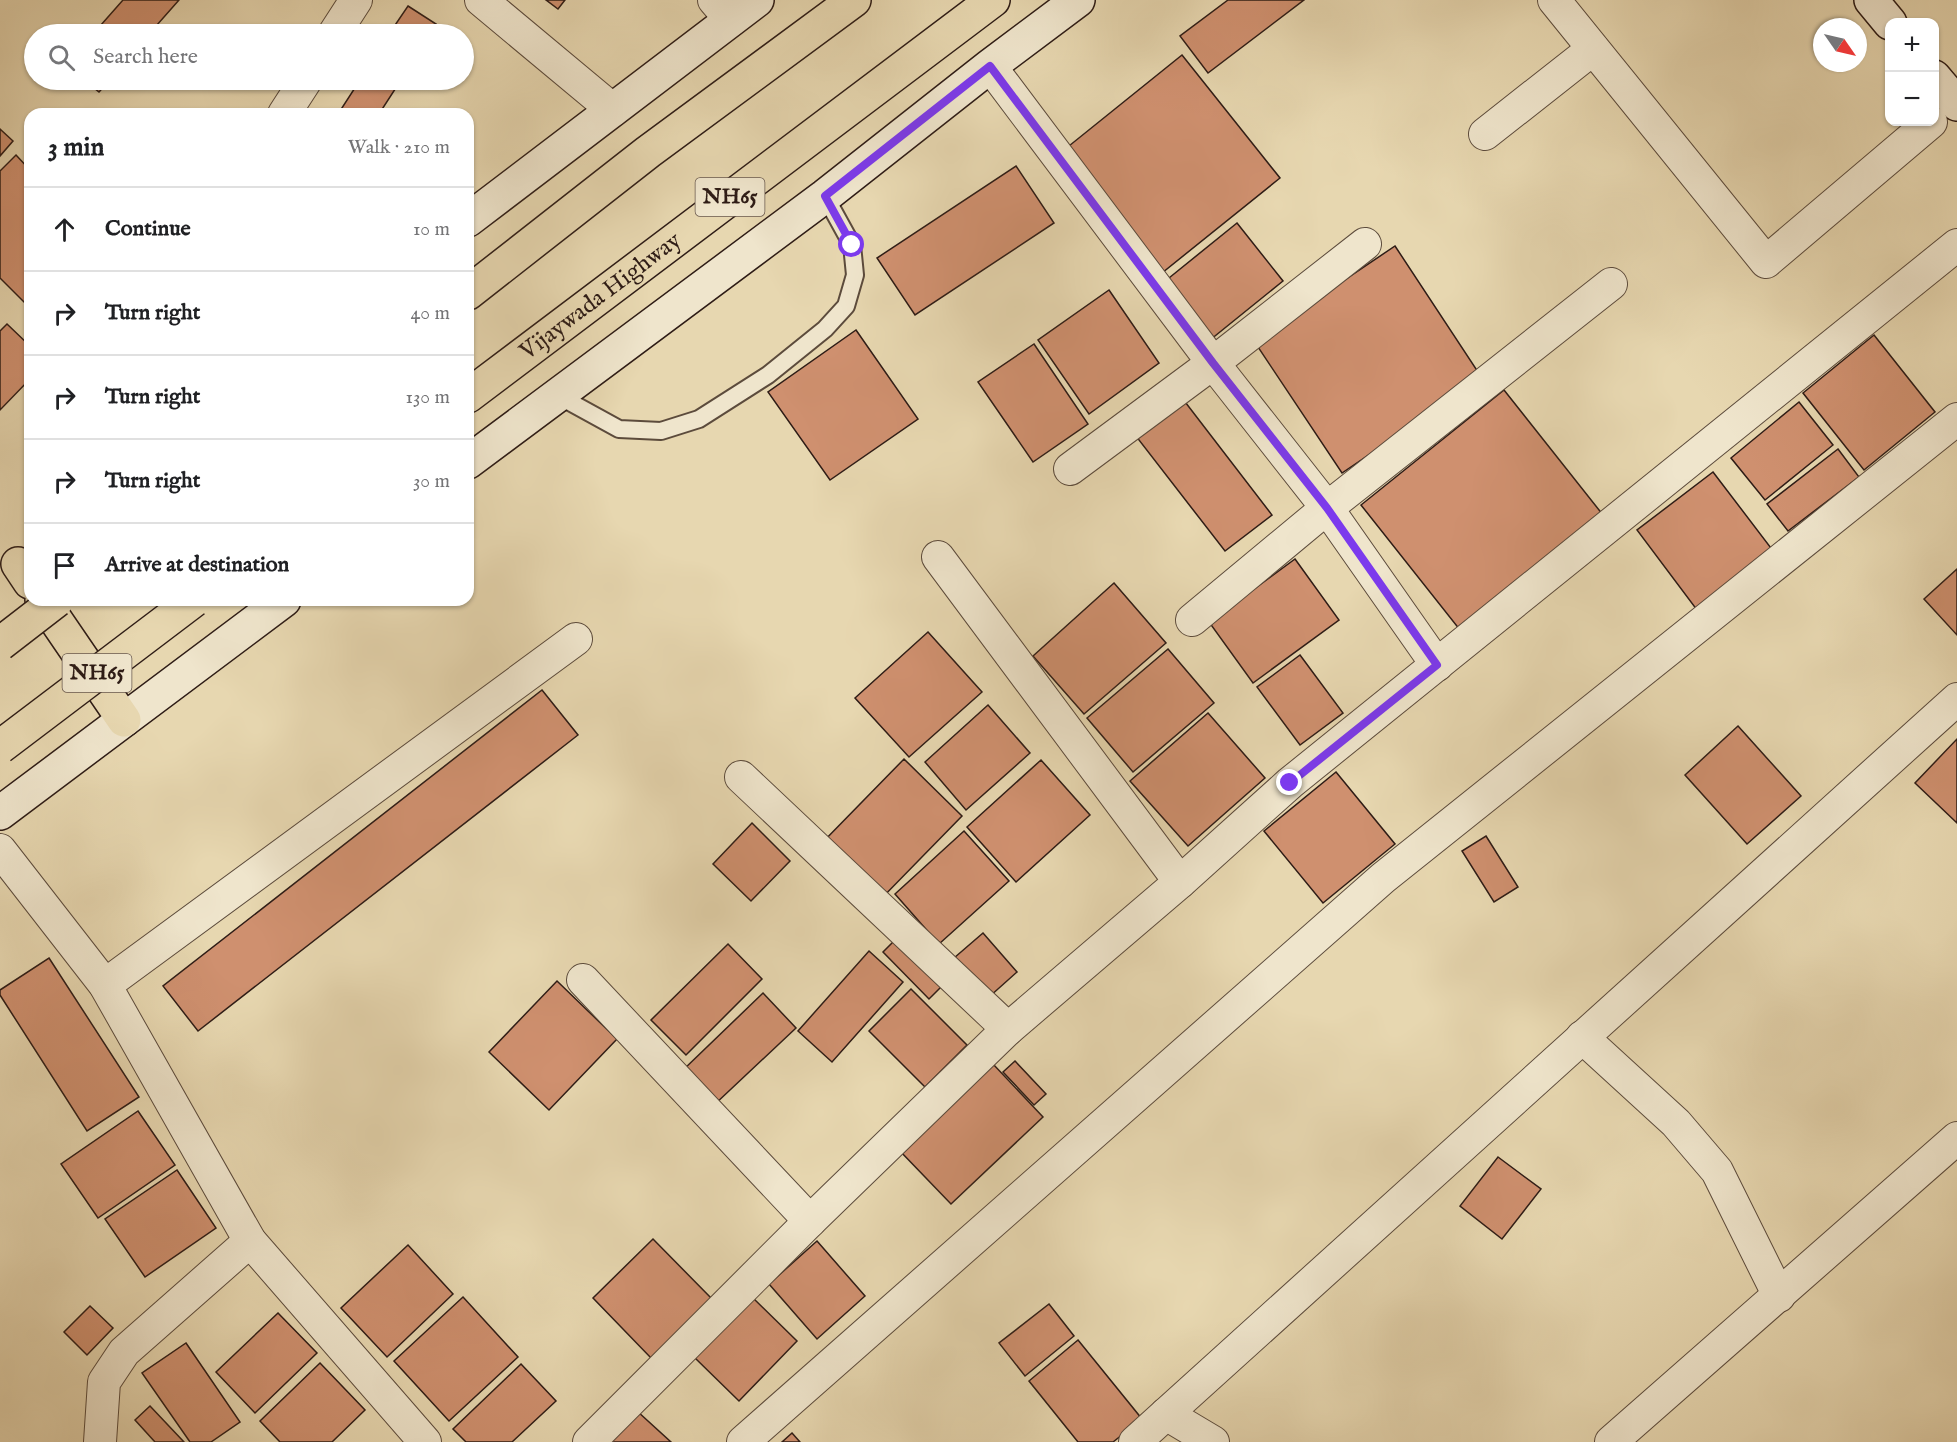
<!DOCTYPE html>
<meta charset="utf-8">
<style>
body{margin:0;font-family:"IM FELL English",serif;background:#f2f2f2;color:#202124}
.controls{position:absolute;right:18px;top:18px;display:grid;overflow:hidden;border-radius:12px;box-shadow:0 2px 4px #0004}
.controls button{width:54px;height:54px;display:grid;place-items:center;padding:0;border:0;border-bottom:2px solid #e0e0e0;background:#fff;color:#202124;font:30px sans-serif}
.compass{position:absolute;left:1813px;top:18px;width:54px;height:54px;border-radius:50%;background:#fff;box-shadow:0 2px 4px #0004;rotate:124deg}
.stop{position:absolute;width:18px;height:18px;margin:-14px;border:4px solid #7c3aed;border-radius:50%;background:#fff}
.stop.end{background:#7c3aed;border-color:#fff;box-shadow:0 2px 6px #0008}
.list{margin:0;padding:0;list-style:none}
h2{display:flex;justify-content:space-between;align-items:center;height:78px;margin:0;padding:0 24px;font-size:26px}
h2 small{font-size:20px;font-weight:400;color:#757577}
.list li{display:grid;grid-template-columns:39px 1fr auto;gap:18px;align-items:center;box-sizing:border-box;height:84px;padding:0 24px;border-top:2px solid #e0e0e0}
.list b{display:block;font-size:22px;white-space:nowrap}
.list em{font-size:20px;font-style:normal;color:#757577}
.icon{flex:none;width:33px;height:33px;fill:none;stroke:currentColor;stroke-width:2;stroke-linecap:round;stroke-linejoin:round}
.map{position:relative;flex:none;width:1957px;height:1442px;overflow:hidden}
.search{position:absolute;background:#fff;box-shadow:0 2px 4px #0004;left:24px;top:24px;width:450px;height:66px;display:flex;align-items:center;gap:15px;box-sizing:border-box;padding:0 21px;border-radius:33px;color:#757577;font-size:22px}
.panel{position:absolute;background:#fff;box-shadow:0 2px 4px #0004;left:24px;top:108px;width:450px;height:498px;border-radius:18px}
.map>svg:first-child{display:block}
</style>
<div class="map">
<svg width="1957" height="1442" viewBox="0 0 1957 1442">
<rect width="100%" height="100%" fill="#e7d7b0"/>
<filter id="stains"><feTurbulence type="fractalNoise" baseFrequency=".00333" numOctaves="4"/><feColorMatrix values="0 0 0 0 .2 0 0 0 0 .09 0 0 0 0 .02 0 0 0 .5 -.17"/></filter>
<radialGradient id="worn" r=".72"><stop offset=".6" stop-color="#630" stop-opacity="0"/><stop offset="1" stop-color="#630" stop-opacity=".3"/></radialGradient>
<g fill="#cf906f" stroke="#2e1c16" stroke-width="1.5">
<polygon points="123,0 179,0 149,34 93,34"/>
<polygon points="546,0 565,0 558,9"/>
<polygon points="1228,0 1304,0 1208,73 1180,36"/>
<polygon points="408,6 436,24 429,34 389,34"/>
<polygon points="1182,55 1280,178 1157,277 1059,154"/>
<polygon points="84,80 110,80 99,92"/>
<polygon points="360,80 401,80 379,114 338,114"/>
<polygon points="0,129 13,141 0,156"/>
<polygon points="16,155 30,170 30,308 0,278 0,171"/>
<polygon points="1016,166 1054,223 915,315 877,258"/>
<polygon points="1237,223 1283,281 1210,340 1164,282"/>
<polygon points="1395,246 1482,378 1342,473 1254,341"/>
<polygon points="1109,290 1159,363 1089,414 1038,340"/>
<polygon points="7,324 30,346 30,379 0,410 0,331"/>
<polygon points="856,330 918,419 830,480 768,392"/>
<polygon points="1874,335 1935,412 1864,470 1803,393"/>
<polygon points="1034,344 1088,424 1033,462 978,382"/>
<polygon points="1504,390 1603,515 1460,630 1361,505"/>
<polygon points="1179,394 1272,515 1225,551 1132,431"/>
<polygon points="1799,402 1833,445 1765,500 1731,458"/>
<polygon points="1838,449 1859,477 1788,531 1767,504"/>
<polygon points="1713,472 1774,552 1697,610 1637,530"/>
<polygon points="1295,559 1339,620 1253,683 1209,622"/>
<polygon points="1957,569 1957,635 1924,599"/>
<polygon points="1114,583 1166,643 1084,714 1033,656"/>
<polygon points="928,632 982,692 909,757 855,698"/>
<polygon points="1168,649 1214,703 1133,772 1087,718"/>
<polygon points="1300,655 1343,713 1300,745 1257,687"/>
<polygon points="542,690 578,735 198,1031 163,986"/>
<polygon points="988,705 1030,753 966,810 925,762"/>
<polygon points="1208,713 1265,778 1188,846 1130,781"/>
<polygon points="1738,726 1801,796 1747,844 1685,775"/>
<polygon points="1957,739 1957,823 1915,783"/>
<polygon points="904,759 962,816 878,902 820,845"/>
<polygon points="1041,760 1090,815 1016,882 967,827"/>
<polygon points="1336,772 1395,844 1323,903 1264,831"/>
<polygon points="752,823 790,861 751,901 713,864"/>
<polygon points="964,831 1009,881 939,944 895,894"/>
<polygon points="1486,836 1518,887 1494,902 1462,851"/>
<polygon points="902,933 948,980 929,999 883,952"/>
<polygon points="983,933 1017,972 989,997 954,958"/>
<polygon points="728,944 762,979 686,1055 651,1020"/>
<polygon points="869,951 903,982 832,1062 798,1031"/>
<polygon points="49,958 139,1097 87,1131 0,995 0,990"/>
<polygon points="557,981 617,1039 549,1110 489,1052"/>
<polygon points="911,989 967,1045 925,1087 869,1031"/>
<polygon points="763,993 796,1028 713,1106 681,1072"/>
<polygon points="1015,1061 1046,1094 1034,1105 1003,1072"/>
<polygon points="993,1064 1043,1117 951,1204 900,1151"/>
<polygon points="138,1111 175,1165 98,1218 61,1164"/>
<polygon points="1498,1157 1541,1189 1502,1239 1460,1206"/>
<polygon points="177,1170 216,1228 145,1277 105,1219"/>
<polygon points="653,1239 712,1299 651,1358 593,1298"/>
<polygon points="817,1241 865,1296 817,1339 769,1284"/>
<polygon points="408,1245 453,1294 387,1357 341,1308"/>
<polygon points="463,1297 518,1357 449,1421 394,1361"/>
<polygon points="752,1297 797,1341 739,1401 694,1357"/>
<polygon points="1049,1304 1074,1336 1025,1376 999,1343"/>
<polygon points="90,1306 113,1328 87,1355 64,1332"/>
<polygon points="278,1313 317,1353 255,1413 216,1372"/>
<polygon points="1078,1340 1142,1419 1113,1442 1078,1442 1029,1381"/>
<polygon points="186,1343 240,1422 211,1442 190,1442 142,1373"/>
<polygon points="320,1363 365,1410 332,1442 280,1442 260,1421"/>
<polygon points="521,1364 556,1401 512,1442 466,1442 453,1429"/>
<polygon points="150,1406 184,1442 155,1442 135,1420"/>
<polygon points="637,1411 671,1442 609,1442"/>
<polygon points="792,1433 800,1442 782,1442"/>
</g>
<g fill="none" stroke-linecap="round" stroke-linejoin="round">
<defs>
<polyline id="lane" points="557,395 619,429 661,431 699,419 768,375 825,329 846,306 855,275 852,245 825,196"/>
<g id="street">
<polyline points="481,0 613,110"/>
<polyline points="714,0 731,20"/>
<polyline points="1554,0 1766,262 1931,122"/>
<polyline points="334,34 356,0"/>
<polyline points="990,66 1213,363 1327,508 1437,665"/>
<polyline points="284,114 306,80"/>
<polyline points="1485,134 1593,49"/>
<polyline points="1070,469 1213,363 1365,244"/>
<polyline points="938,557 1180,882"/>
<polyline points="1192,620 1327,508 1611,284"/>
<polyline points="741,777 1008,1029"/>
<polyline points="0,850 105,985 250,1241 425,1442"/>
<polyline points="583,980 810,1221"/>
<polyline points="105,985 576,639"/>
<polyline points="1582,1037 1676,1123 1717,1171 1779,1296"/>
<polyline points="1166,1414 1213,1442"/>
<polyline points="100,1442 104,1382 124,1352 250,1241"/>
<polyline points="589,1442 810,1221 1008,1029 1180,882 1290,783 1957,245"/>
<polyline points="743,1442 1383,878 1957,419"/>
<polyline points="1135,1442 1957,699"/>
<polyline points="1611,1442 1957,1138"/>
</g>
<g id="secondary">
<polyline points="1871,0 1890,23"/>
<polyline points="1934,77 1957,104"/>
<polyline points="468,220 757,0"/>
<polyline points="468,462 825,196 990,66 1078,0"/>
<polyline points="0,813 284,600"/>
</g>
<g id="highway">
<polyline points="468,293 648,152 854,0"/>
<path id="s1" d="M 468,396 L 993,0"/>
<polyline points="18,564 30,582"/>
<polyline points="42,600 124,720"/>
</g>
</defs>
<use href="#lane" stroke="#5c4b3c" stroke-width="20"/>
<use href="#street" stroke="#5c4b3c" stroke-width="34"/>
<use href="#secondary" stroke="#2e1c16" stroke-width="36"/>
<use href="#highway" stroke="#2e1c16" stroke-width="36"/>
<use href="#lane" stroke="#efe5cc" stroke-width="16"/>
<use href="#street" stroke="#efe5cc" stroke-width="32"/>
<use href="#secondary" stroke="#efe5cc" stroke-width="33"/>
<use href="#highway" stroke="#e7d7b0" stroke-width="33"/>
<defs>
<g id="highway-bridge">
<polyline points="0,644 57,600"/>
<polyline points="0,747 194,600"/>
</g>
</defs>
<use href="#highway-bridge" stroke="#2e1c16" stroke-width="36" stroke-linecap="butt"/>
<use href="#highway-bridge" stroke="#e7d7b0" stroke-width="33"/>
</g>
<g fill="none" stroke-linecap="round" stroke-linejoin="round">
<polyline stroke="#7c3aed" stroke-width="8" points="852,245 825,196 990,66 1213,363 1327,508 1437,665 1290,783"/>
</g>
<g text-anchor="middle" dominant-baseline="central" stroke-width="4.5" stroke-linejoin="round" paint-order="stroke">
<g fill="#efe5cc" stroke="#68584d" stroke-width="1.5">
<rect x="695.5" y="178" width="69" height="38" rx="4.5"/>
<rect x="62.5" y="654" width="69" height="38" rx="4.5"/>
</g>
<g font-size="22" font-weight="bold" fill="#2e1c16">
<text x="730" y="197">NH65</text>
<text x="97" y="673">NH65</text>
</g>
<g font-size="24" fill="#2e1c16" stroke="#efe5cc">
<text stroke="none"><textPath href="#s1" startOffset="166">Vijaywada Highway</textPath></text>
</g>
</g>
<rect width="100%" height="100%" filter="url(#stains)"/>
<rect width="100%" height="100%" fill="url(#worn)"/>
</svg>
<div class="controls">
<button>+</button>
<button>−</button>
</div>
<svg class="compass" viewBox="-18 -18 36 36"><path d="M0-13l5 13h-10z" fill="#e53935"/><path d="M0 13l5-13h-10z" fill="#757577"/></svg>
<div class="stop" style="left:852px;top:245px"></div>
<div class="stop end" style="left:1290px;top:783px"></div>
<div class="search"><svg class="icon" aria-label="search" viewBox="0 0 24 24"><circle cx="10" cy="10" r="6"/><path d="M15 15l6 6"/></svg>Search here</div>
<section class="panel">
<h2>3 min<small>Walk · 210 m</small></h2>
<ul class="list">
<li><svg class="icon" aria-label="ahead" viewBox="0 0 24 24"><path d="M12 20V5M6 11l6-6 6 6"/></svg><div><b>Continue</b></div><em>10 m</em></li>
<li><svg class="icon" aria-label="right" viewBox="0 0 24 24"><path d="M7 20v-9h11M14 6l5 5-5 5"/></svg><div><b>Turn right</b></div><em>40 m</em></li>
<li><svg class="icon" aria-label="right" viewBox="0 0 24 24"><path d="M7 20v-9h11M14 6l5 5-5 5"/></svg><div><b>Turn right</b></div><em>130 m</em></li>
<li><svg class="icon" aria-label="right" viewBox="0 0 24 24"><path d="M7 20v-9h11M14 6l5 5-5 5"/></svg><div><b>Turn right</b></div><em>30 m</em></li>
<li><svg class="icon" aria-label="arrive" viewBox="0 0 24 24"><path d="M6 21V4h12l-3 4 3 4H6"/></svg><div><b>Arrive at destination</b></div></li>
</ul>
</section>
</div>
